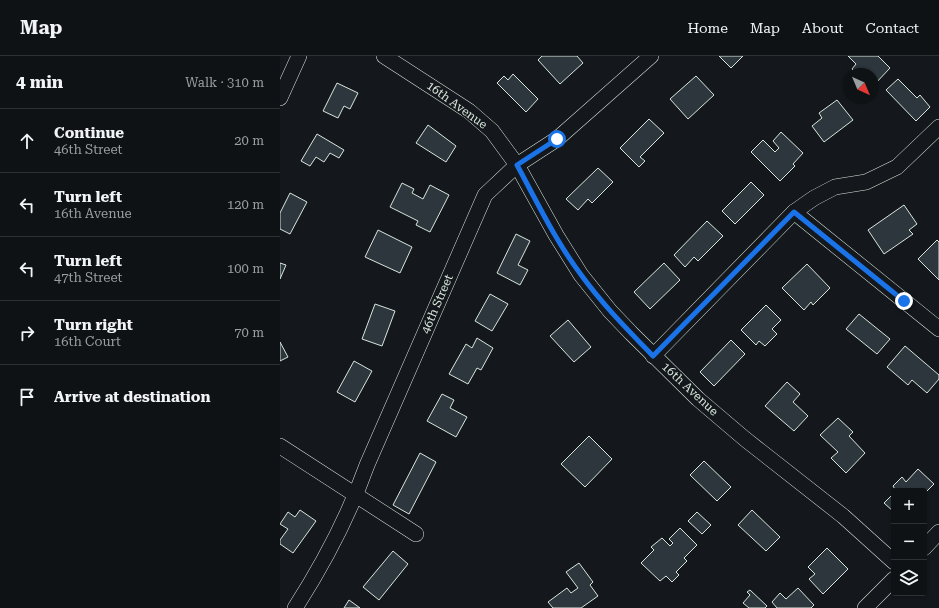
<!DOCTYPE html>
<meta charset="utf-8">
<style>
body{margin:0;font-family:"Roboto Serif",serif;background:#1d2022;color:#f1f3f6}
.controls{position:absolute;right:12px;bottom:12px;display:grid;overflow:hidden;border-radius:4px;box-shadow:0 1px 3px #0004}
.controls button{width:36px;height:36px;display:grid;place-items:center;padding:0;border:0;border-bottom:1px solid #2f3234;background:#0f1215;color:#f1f3f6;font:20px sans-serif}
.compass{position:absolute;left:563px;top:12px;width:36px;height:36px;border-radius:50%;background:#0f1215;box-shadow:0 1px 3px #0004;rotate:136deg}
.stop{position:absolute;width:12px;height:12px;margin:-9px;border:3px solid #1a73e8;border-radius:50%;background:#fff}
.stop.end{background:#1a73e8;border-color:#fff;box-shadow:0 1px 4px #0008}
.list{margin:0;padding:0;list-style:none}
h2{display:flex;justify-content:space-between;align-items:center;height:52px;margin:0;padding:0 16px;font-size:17px}
h2 small{font-size:13px;font-weight:400;color:#9b9ea0}
.list li{display:grid;grid-template-columns:26px 1fr auto;gap:12px;align-items:center;box-sizing:border-box;height:64px;padding:0 16px;border-top:1px solid #2f3234}
.list b{display:block;font-size:15px;white-space:nowrap}
.list p{margin:0;font-size:13px;white-space:nowrap;color:#9b9ea0}
.list em{font-size:13px;font-style:normal;color:#9b9ea0}
.icon{flex:none;width:22px;height:22px;fill:none;stroke:currentColor;stroke-width:2;stroke-linecap:round;stroke-linejoin:round}
.map{position:relative;flex:none;width:659px;height:552px;overflow:hidden}
header{display:flex;align-items:center;gap:24px;box-sizing:border-box;height:56px;padding:0 20px;background:#0f1215;border-bottom:1px solid #2f3234}
header strong{font-size:19px}
nav{display:flex;gap:22px;margin-inline-start:auto;font-size:14px}
main{display:flex}
aside{flex:1;background:#0f1215}
.map>svg:first-child{display:block}
</style>
<header>
<strong>Map</strong>
<nav><a>Home</a><a>Map</a><a>About</a><a>Contact</a></nav>
</header>
<main>
<aside>
<h2>4 min<small>Walk · 310 m</small></h2>
<ul class="list">
<li><svg class="icon" aria-label="ahead" viewBox="0 0 24 24"><path d="M12 20V5M6 11l6-6 6 6"/></svg><div><b>Continue</b><p>46th Street</p></div><em>20 m</em></li>
<li><svg class="icon" aria-label="left" viewBox="0 0 24 24"><path d="M17 20v-9H6M10 6l-5 5 5 5"/></svg><div><b>Turn left</b><p>16th Avenue</p></div><em>120 m</em></li>
<li><svg class="icon" aria-label="left" viewBox="0 0 24 24"><path d="M17 20v-9H6M10 6l-5 5 5 5"/></svg><div><b>Turn left</b><p>47th Street</p></div><em>100 m</em></li>
<li><svg class="icon" aria-label="right" viewBox="0 0 24 24"><path d="M7 20v-9h11M14 6l5 5-5 5"/></svg><div><b>Turn right</b><p>16th Court</p></div><em>70 m</em></li>
<li><svg class="icon" aria-label="arrive" viewBox="0 0 24 24"><path d="M6 21V4h12l-3 4 3 4H6"/></svg><div><b>Arrive at destination</b></div></li>
</ul>
</aside>
<div class="map">
<svg width="659" height="552" viewBox="0 0 659 552">
<rect width="100%" height="100%" fill="#14181c"/>
<g fill="#2c363c" stroke="#d8e6dc">
<polygon points="262,0 297,0 303,7 280,28 258,4"/>
<polygon points="439,0 463,0 451,12"/>
<polygon points="568,0 598,0 610,12 594,29 593,18 577,18 572,13 576,8"/>
<polygon points="233,18 258,43 246,56 217,27 224,20 228,24"/>
<polygon points="416,20 434,39 408,63 390,43"/>
<polygon points="618,23 637,42 640,39 650,51 636,65 606,34"/>
<polygon points="57,27 78,37 70,53 64,50 58,62 43,55"/>
<polygon points="557,44 573,64 544,86 532,70 542,62 539,57"/>
<polygon points="369,63 384,77 360,101 365,105 359,111 340,92"/>
<polygon points="148,69 176,90 166,106 136,87"/>
<polygon points="501,76 523,97 513,108 515,110 500,125 471,96 483,84 495,96 499,92 493,85"/>
<polygon points="37,78 64,94 59,102 50,97 44,106 36,101 30,110 21,105"/>
<polygon points="318,112 333,126 312,147 308,143 298,154 286,143"/>
<polygon points="471,126 484,139 455,168 442,155"/>
<polygon points="122,127 134,133 132,137 143,143 150,129 169,139 150,176 136,169 138,165 110,151"/>
<polygon points="10,137 27,146 10,178 0,173 0,157"/>
<polygon points="624,149 637,168 629,174 633,178 604,198 588,174"/>
<polygon points="427,165 443,180 418,205 414,201 405,211 394,199"/>
<polygon points="98,174 132,191 120,217 85,201"/>
<polygon points="236,178 250,185 238,209 248,214 240,229 217,217"/>
<polygon points="657,184 659,186 659,224 638,203"/>
<polygon points="0,207 6,209 0,223"/>
<polygon points="384,207 400,224 370,253 354,236"/>
<polygon points="527,208 550,232 533,249 531,246 524,254 502,232"/>
<polygon points="210,238 228,248 212,275 195,265"/>
<polygon points="95,248 115,255 102,290 82,283"/>
<polygon points="486,249 501,264 492,273 497,278 485,290 479,285 476,289 461,274"/>
<polygon points="579,258 610,283 597,298 566,273"/>
<polygon points="288,264 311,291 294,306 270,280"/>
<polygon points="197,282 213,292 201,314 197,312 188,328 169,318 186,288 192,292"/>
<polygon points="451,284 465,298 434,330 420,316"/>
<polygon points="0,286 8,301 0,305"/>
<polygon points="625,290 659,319 659,323 647,337 632,324 628,329 607,311"/>
<polygon points="74,305 92,315 75,346 57,336"/>
<polygon points="507,326 520,338 513,346 528,360 514,375 485,350"/>
<polygon points="162,338 174,344 170,352 187,361 176,381 147,365"/>
<polygon points="558,362 573,376 569,380 585,397 566,417 551,402 558,396 540,379"/>
<polygon points="309,380 332,403 305,431 281,408"/>
<polygon points="140,397 156,406 129,458 113,449"/>
<polygon points="424,405 451,431 437,445 410,419"/>
<polygon points="638,413 654,428 644,438 644,435 616,435 613,430 622,421 626,426"/>
<polygon points="614,437 614,456 604,447"/>
<polygon points="20,454 36,465 13,497 0,488 0,484 8,473 0,468 8,456 15,461"/>
<polygon points="472,454 500,481 486,495 458,469"/>
<polygon points="417,456 431,469 422,478 408,465"/>
<polygon points="400,472 417,489 404,502 407,505 396,516 399,519 392,526 386,520 380,525 361,507 374,494 371,491 382,482 390,490 393,487 389,483"/>
<polygon points="547,492 568,513 543,538 529,523 535,518 528,511"/>
<polygon points="113,495 128,508 99,544 83,531"/>
<polygon points="299,507 313,526 310,529 318,540 301,552 273,552 268,546 287,532 291,537 298,532 286,516"/>
<polygon points="518,532 534,549 531,552 497,552 492,546 500,537 506,543"/>
<polygon points="470,534 487,550 485,552 469,552 463,547 470,539 467,536"/>
<polygon points="69,544 80,552 64,552"/>
</g>
<g fill="none" stroke-linecap="round" stroke-linejoin="round">
<defs>
<g id="minor">
<polyline points="104,0 189,55 212,75 237,109 276,179 301,219 330,255 351,277 418,343 465,383 563,460 614,506"/>
<polyline points="0,42 19,0"/>
<polyline points="514,156 659,273"/>
<polyline points="373,300 514,156 534,142 555,131 586,126 617,111 659,71"/>
<polyline points="0,390 136,478"/>
<polyline points="644,492 659,476"/>
<path d="M 15,552 C 44,507 69,459 87,409 L 205,139 L 237,109 L 277,83 L 371,0"/>
<polyline points="585,552 614,523"/>
</g>
</defs>
<use href="#minor" stroke="#d8e6dc" stroke-width="16"/>
<use href="#minor" stroke="#14181c" stroke-width="15"/>
</g>
<g fill="none" stroke-linecap="round" stroke-linejoin="round">
<path stroke="#1a73e8" stroke-width="5" d="M 277,83 L 237,109 C 257,146 276,186 302,220 C 323,249 348,274 373,300 L 514,156 L 624,245"/>
</g>
<g text-anchor="middle" dominant-baseline="central" stroke-width="3" stroke-linejoin="round" paint-order="stroke">
<g font-size="12" fill="#d8e6dc" stroke="#14181c">
<text transform="translate(177 49) rotate(36)">16th Avenue</text>
<text transform="translate(157 248) rotate(-67)">46th Street</text>
<text transform="translate(410 333) rotate(43)">16th Avenue</text>
</g>
</g>
</svg>
<div class="controls">
<button>+</button>
<button>−</button>
<button><svg class="icon" aria-label="layers" viewBox="0 0 24 24"><path d="M12 4l9 5-9 5-9-5zM3 14l9 5 9-5"/></svg></button>
</div>
<svg class="compass" viewBox="-18 -18 36 36"><path d="M0-13l5 13h-10z" fill="#e53935"/><path d="M0 13l5-13h-10z" fill="#9b9ea0"/></svg>
<div class="stop" style="left:277px;top:83px"></div>
<div class="stop end" style="left:624px;top:245px"></div>
</div>
</main>
